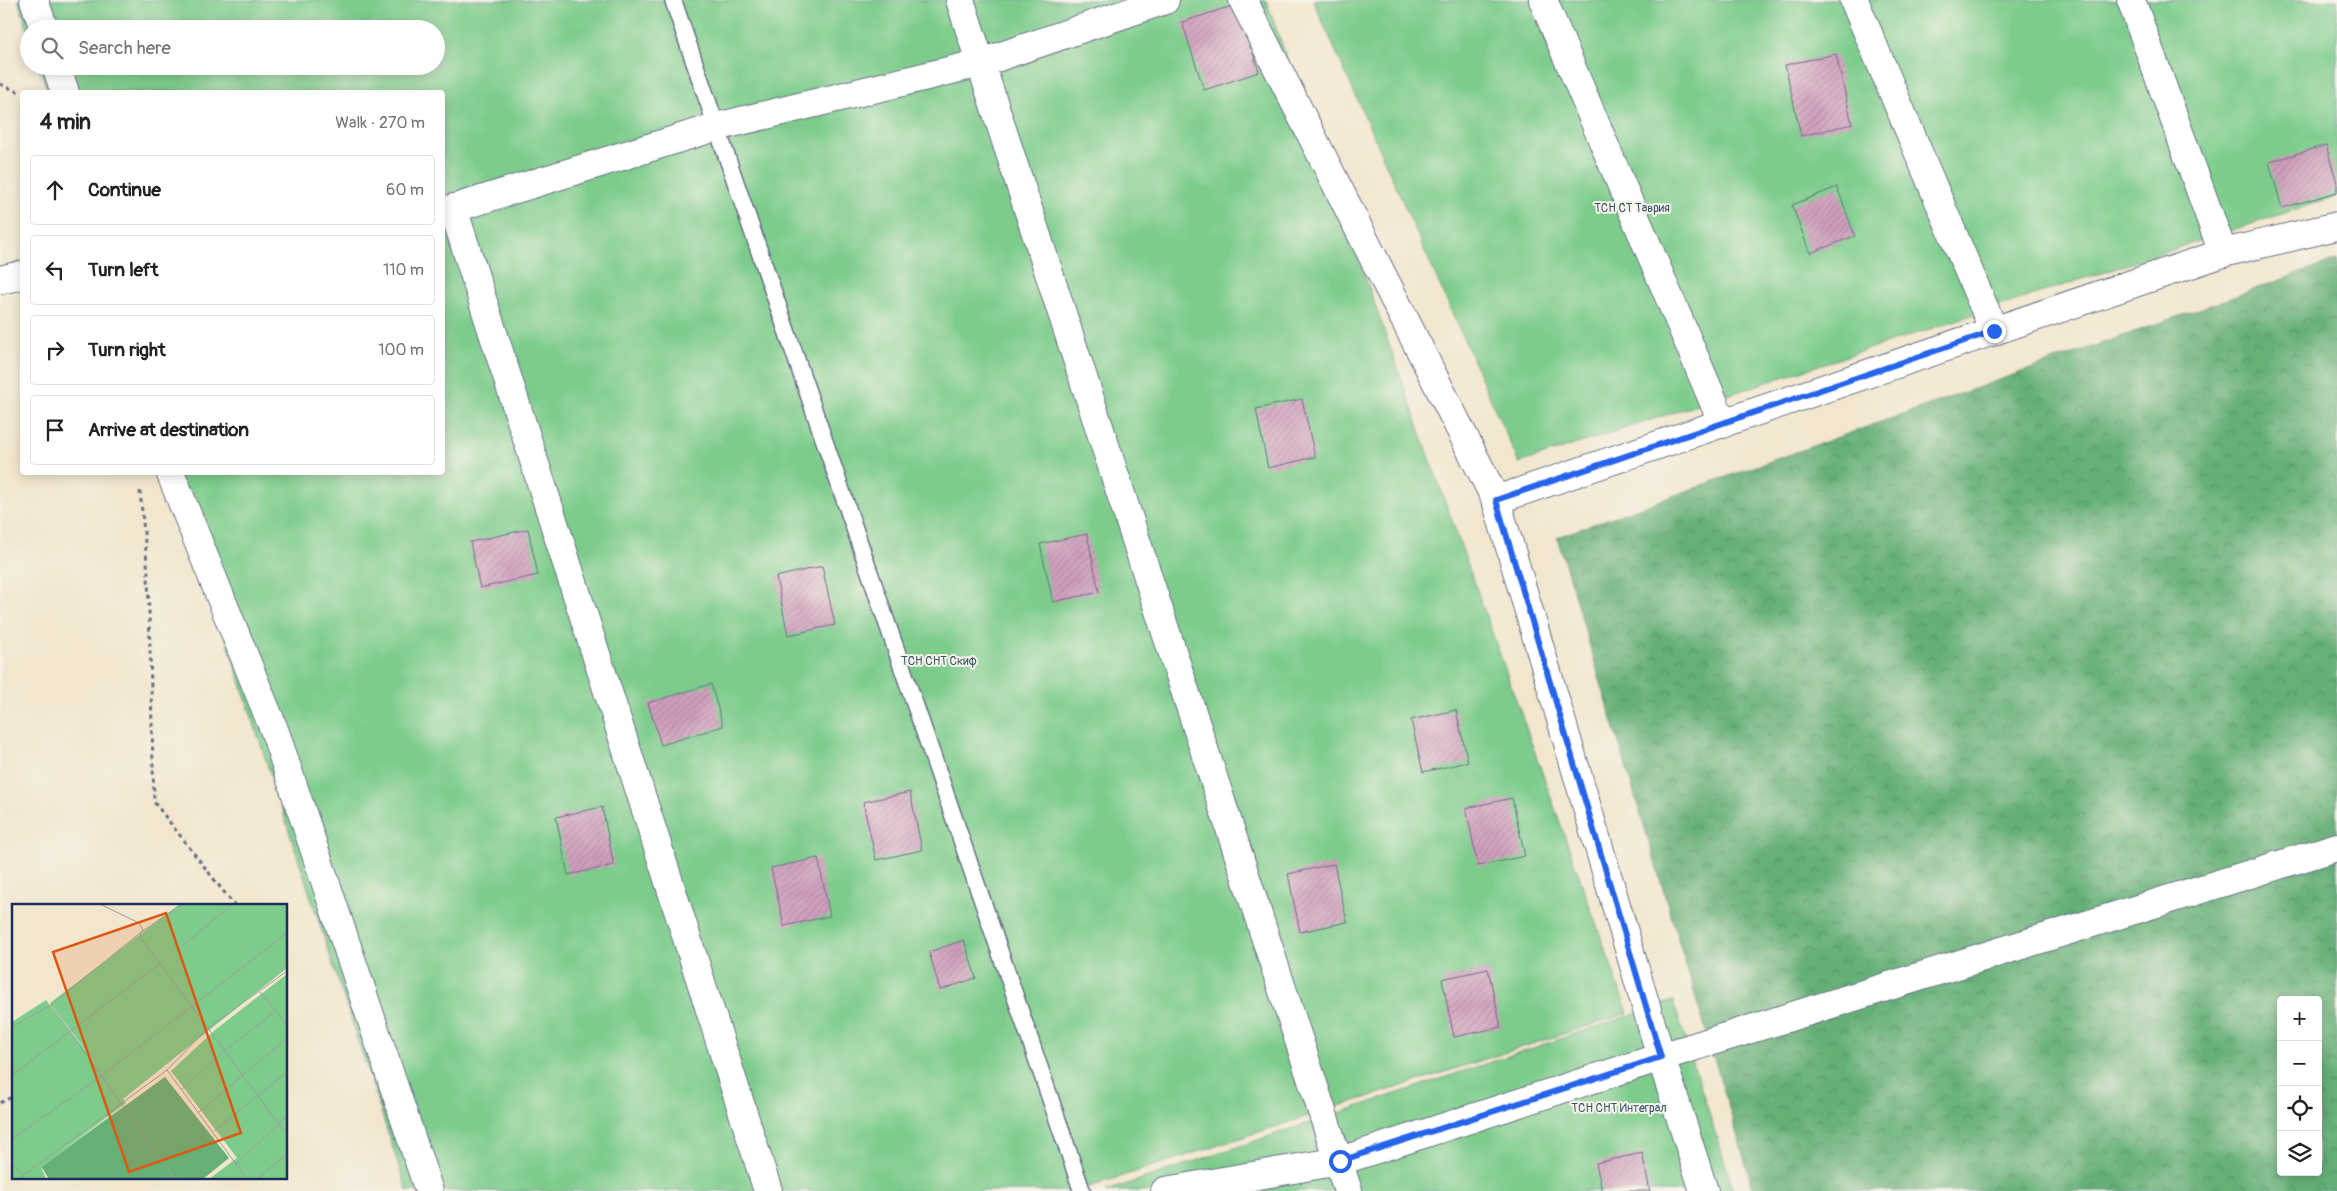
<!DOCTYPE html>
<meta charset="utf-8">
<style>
body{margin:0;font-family:Pangolin,sans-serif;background:#f2f2f2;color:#222}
.controls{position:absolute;right:15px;bottom:15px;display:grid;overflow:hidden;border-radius:5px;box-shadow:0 2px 12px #0003}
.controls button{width:45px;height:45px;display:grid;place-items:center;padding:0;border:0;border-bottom:1px solid #e0e0e0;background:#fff;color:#222;font:25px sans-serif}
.stop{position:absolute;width:15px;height:15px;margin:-11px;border:4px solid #2563eb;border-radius:50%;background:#fff}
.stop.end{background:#2563eb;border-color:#fff;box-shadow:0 1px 5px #0008}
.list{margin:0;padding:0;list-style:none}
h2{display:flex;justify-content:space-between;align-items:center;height:65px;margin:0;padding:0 20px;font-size:21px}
h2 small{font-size:16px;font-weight:400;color:#767676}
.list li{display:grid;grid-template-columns:32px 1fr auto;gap:15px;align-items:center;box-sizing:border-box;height:70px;margin:0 10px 10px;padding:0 10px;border:1px solid #e0e0e0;border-radius:5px}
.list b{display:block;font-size:19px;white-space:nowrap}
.list em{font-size:16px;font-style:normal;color:#767676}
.icon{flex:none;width:28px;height:28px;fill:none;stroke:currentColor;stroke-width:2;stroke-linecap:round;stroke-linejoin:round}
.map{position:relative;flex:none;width:2337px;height:1191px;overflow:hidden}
.search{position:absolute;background:#fff;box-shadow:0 2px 12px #0003;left:20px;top:20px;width:425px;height:55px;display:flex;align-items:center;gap:12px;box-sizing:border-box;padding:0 18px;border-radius:28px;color:#767676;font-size:19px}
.panel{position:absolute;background:#fff;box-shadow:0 2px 12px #0003;left:20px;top:90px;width:425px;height:385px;border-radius:5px}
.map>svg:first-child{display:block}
</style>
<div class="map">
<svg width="2337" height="1191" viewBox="0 0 2337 1191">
<defs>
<pattern id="forest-crowns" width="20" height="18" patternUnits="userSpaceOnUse" patternTransform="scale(1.25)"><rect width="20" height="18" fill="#66b078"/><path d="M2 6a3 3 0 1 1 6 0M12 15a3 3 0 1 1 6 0" fill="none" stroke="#539066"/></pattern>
<pattern id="building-hatch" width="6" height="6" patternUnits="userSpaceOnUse" patternTransform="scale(1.25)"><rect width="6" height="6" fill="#d1a0be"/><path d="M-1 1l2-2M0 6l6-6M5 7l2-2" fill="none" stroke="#a9839e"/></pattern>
</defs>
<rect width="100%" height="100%" fill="#f7f3e8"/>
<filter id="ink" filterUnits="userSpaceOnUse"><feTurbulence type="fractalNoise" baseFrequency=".02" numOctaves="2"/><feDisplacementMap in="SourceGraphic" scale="10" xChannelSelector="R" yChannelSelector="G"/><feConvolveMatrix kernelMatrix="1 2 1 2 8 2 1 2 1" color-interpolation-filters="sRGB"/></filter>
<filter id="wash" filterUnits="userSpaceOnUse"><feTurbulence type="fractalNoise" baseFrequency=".0096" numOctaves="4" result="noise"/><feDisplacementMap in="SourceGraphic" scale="20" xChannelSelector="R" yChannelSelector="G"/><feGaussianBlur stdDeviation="1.12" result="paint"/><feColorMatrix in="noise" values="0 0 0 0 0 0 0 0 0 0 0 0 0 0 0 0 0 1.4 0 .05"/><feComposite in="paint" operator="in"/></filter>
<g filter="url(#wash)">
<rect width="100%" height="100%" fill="#f2e6ce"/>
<g fill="#7dcc8c" stroke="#4c7e75">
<polygon points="18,0 1266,0 1628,1013 1076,1191 407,1191 172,473 442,472 442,92 48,92 39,66 436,66 436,29 29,29 29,34"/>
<polygon points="1313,0 2337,0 2337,196 1519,463"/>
<polygon points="1673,1001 1734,1191 1106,1191"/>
</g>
<path fill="url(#forest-crowns)" stroke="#40706b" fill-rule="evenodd" d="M 2337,260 L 2337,1191 L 1754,1191 L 1557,537 ZM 2281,1000 L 2318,1000 L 2318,1172 L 2281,1172 Z"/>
<g id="blocks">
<g fill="url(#building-hatch)">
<polygon points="1238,4 1259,72 1204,90 1182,22"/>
<polygon points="1836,54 1852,124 1801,136 1785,65"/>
<polygon points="2326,145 2337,183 2337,192 2282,208 2269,162"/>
<polygon points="1837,187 1855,236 1810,253 1792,205"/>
<polygon points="1302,399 1315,457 1268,468 1256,409"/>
<polygon points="528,529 538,575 480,588 470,542"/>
<polygon points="1087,534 1099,592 1053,602 1040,544"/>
<polygon points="822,566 835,625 788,635 776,577"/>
<polygon points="711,684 723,726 661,745 648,703"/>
<polygon points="1456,710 1468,762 1423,772 1411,720"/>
<polygon points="910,792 922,850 876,860 863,802"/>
<polygon points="1512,798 1525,856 1478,866 1466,808"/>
<polygon points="602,807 614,865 568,875 556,817"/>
<polygon points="818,858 830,916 784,926 771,868"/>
<polygon points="1334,864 1347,922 1300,932 1288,874"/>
<polygon points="964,940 976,978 940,990 929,952"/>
<polygon points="1488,969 1501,1027 1454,1037 1442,979"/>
<polygon points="1642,1153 1650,1191 1602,1191 1596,1163"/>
</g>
</g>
</g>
<g filter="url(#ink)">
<use href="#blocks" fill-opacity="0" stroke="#666f85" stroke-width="1"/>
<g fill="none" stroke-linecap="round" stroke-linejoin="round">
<defs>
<polyline id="lane" points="673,0 1082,1191"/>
<g id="street">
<polyline points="34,0 44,29"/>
<polyline points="960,0 1348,1191"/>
<polyline points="1243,0 1496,500 1661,1057 1704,1191"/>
<polyline points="1543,0 1723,424"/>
<polyline points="1854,0 1994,331"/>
<polyline points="2131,0 2223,253"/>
<polyline points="56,66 65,92"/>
<polyline points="453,208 768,1191"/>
<polyline points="442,212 716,127 981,63 1165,0"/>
<polyline points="0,280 22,275"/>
<polyline points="170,472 275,732 429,1191"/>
<polyline points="1496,500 2223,253 2337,226"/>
<polyline points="1165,1191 1340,1161 1661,1057 2337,847"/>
</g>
</defs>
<use href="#lane" stroke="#666f85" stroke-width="19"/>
<use href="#street" stroke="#666f85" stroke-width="30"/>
<g stroke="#666f85" stroke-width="3" stroke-dasharray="4 4" stroke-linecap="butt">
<polyline points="0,84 22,93"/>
<polyline points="140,491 148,573 154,802 234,905"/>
<polyline points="0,1103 14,1096"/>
</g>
<use href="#lane" stroke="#fff" stroke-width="16"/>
<use href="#street" stroke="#fff" stroke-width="28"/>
</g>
</g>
<g fill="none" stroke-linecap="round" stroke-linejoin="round" filter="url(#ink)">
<polyline stroke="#2563eb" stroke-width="6" points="1340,1161 1661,1057 1496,500 1994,331"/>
</g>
<g text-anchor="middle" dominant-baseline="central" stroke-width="4" stroke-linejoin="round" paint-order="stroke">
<g font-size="12" fill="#34566a" stroke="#f7f3e8">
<text x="1632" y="208">ТСН СТ Таврия</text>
<text x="939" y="661">ТСН СНТ Скиф</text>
<text x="1619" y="1108">ТСН СНТ Интеграл</text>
</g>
</g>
<g transform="translate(12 904)">
<rect width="275" height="275" fill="#f2e6ce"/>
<path d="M 168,0 L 275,0 L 275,64 L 111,195 L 114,199 L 44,251 L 153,173 L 191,275 L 37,275 L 29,262 L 34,275 L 0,275 L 0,118 L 34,96 L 87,164 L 38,99 ZM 275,70 L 275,275 L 197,275 L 225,254 L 159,167 L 203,126 Z" fill="#7dcc8c"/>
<path d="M 153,173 L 217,254 L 191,275 L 37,275 L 30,263 Z" fill="#66b078"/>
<path fill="none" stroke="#9c9da1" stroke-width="1" d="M 88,0 L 127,19 L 131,26 L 128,29 L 129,34 L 275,231M 170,42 L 221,0M 248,88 L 275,121M 39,101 L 163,275M 0,123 L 39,101 L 128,29 L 170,0M 155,166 L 235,275M 0,171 L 149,59M 170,185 L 212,147 L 264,107M 187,208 L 275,134M 202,227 L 275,168M 0,235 L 88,173 L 275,29M 0,258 L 13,275M 223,261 L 275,212M 6,275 L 155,166 L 196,124 L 275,67M 245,275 L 275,250"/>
<path fill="#de5710" fill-opacity="0.15" stroke="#de5710" stroke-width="2.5" d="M 154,9 L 229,229 L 117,268 L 41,48 Z"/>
<rect width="275" height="275" fill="none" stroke="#1b2f5e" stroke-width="2.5"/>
</g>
</svg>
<div class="controls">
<button>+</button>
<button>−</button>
<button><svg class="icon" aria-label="locate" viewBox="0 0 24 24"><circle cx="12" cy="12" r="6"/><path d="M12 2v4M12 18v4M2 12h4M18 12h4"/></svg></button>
<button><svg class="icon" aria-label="layers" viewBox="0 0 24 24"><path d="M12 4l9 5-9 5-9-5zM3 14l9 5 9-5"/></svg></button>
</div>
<div class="stop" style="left:1340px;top:1161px"></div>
<div class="stop end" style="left:1994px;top:331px"></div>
<div class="search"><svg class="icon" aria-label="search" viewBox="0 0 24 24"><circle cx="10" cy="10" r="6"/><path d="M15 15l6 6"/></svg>Search here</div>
<section class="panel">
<h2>4 min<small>Walk · 270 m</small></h2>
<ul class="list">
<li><svg class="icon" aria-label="ahead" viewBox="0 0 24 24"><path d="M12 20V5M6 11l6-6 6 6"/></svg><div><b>Continue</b></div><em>60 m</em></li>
<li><svg class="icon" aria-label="left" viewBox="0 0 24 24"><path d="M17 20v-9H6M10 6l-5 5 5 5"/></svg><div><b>Turn left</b></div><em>110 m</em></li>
<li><svg class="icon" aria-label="right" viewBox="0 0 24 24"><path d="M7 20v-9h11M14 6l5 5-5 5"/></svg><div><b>Turn right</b></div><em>100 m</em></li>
<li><svg class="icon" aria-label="arrive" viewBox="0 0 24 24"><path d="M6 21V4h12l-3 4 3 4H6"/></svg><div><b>Arrive at destination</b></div></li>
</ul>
</section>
</div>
